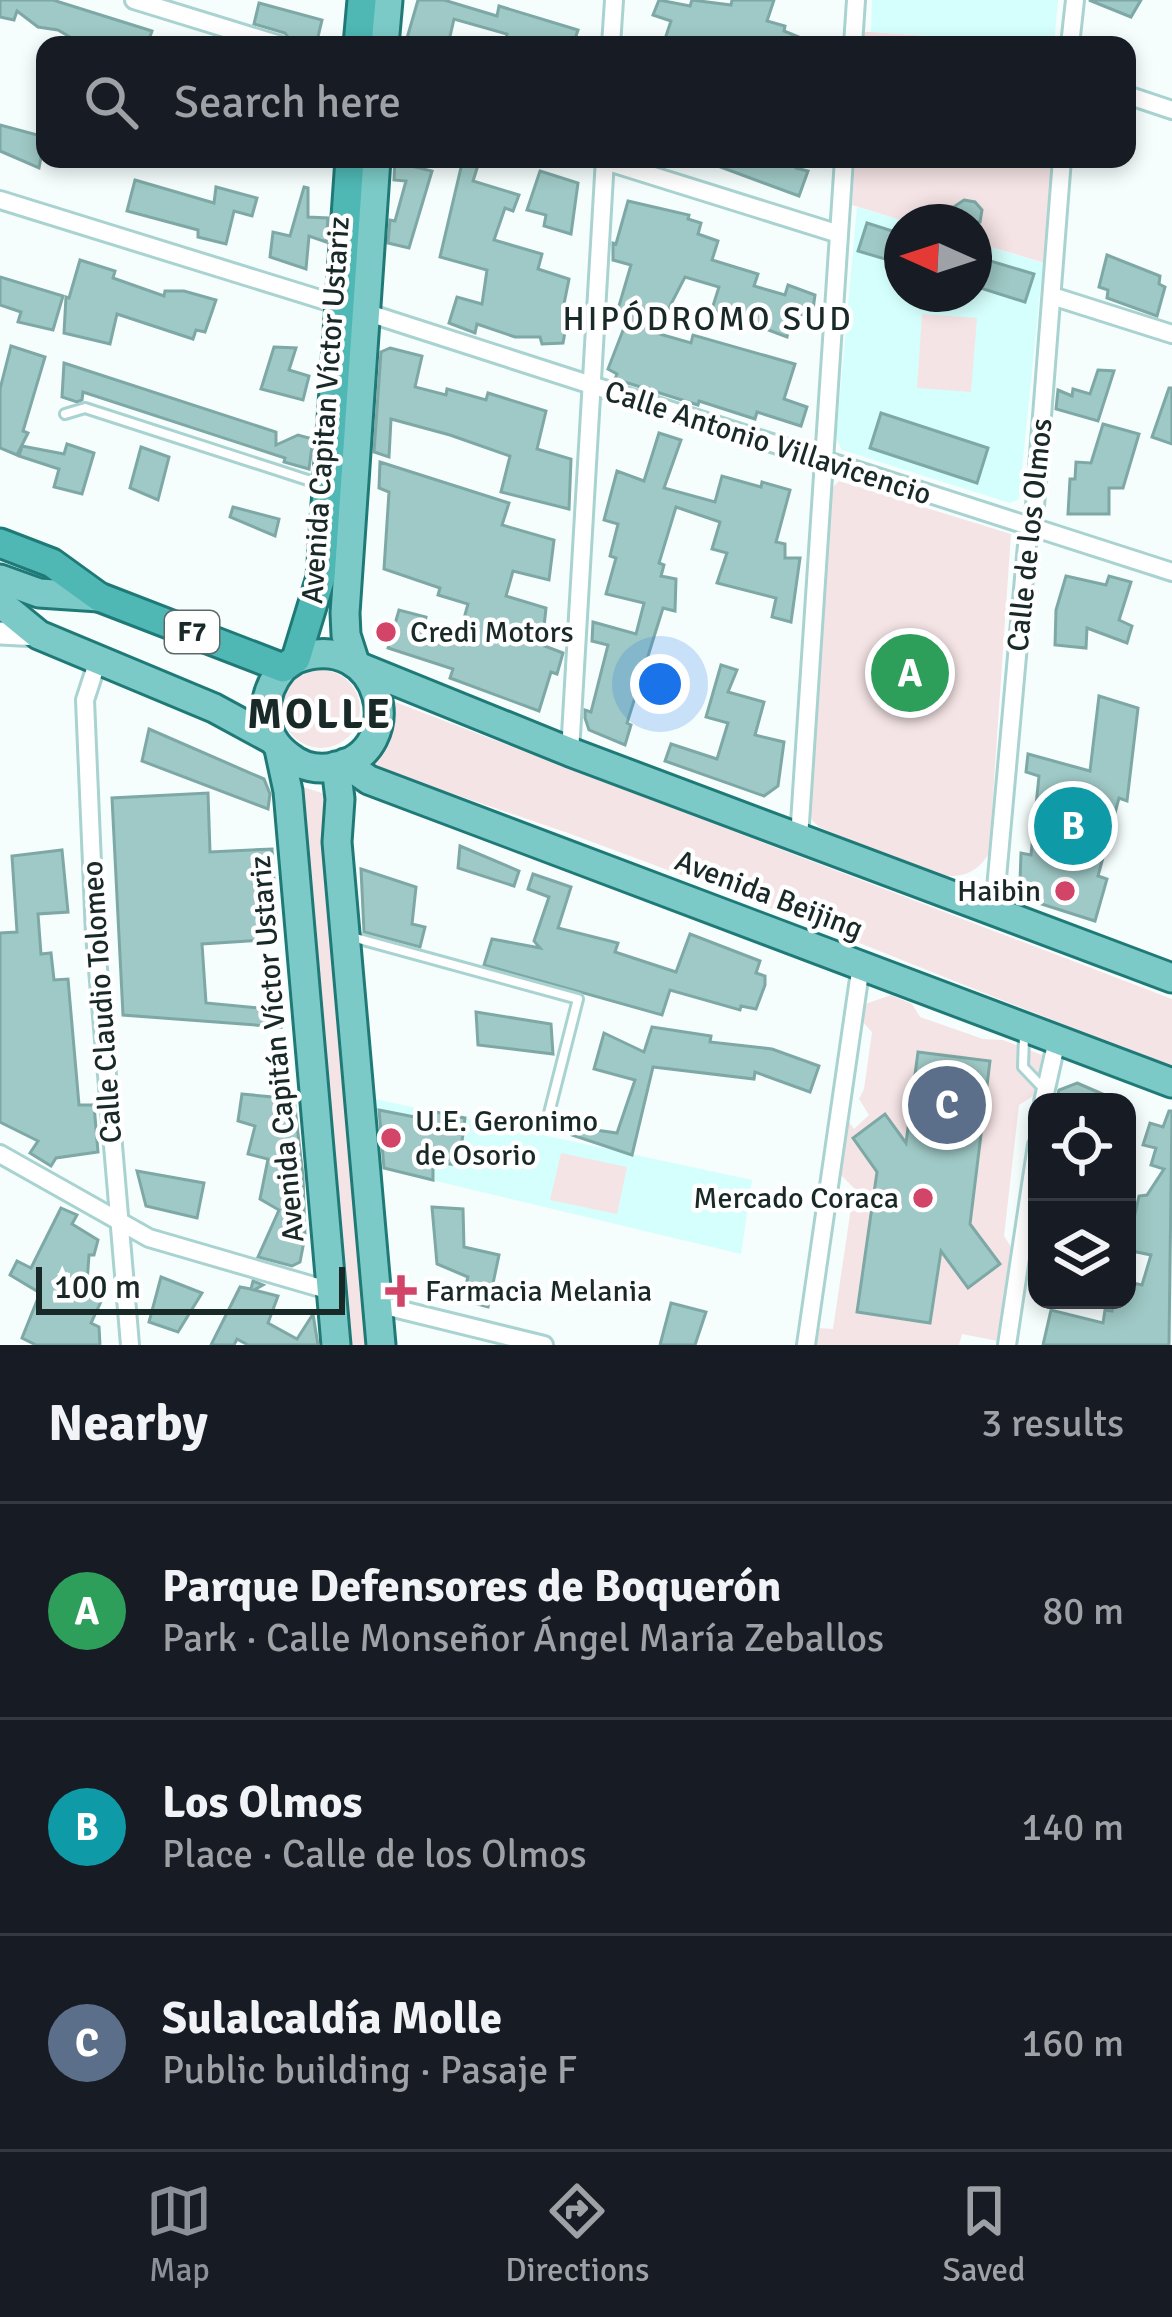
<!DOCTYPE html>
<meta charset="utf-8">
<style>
body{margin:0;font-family:Signika,sans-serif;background:#242831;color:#f1f3f6}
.controls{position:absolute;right:36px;bottom:36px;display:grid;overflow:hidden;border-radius:24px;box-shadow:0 6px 18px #0003}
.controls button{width:108px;height:108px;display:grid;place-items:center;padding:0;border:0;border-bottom:3px solid #363941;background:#171b24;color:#f1f3f6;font:60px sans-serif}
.compass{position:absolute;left:884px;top:204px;width:108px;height:108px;border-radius:50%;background:#171b24;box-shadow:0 6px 18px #0003;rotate:273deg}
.scale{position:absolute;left:36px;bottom:30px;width:309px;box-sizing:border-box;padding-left:12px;border:6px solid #182928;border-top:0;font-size:33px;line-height:42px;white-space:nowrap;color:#182928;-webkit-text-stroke:9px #fff;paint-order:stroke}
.you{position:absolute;left:660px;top:684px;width:42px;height:42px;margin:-30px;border:9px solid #fff;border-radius:50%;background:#1a73e8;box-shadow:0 0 0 18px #1a73e833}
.badge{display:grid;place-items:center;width:78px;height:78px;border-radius:50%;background:#8c9099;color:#fff;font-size:39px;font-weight:700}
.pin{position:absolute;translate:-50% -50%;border:6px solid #fff;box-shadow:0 3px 12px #0006}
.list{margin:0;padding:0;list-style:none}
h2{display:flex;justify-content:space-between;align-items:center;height:156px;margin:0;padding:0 48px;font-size:51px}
h2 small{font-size:39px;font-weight:400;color:#9ea1a6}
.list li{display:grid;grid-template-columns:78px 1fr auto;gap:36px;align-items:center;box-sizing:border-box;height:216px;padding:0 48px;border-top:3px solid #363941}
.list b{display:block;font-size:45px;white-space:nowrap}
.list p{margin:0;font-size:39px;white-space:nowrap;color:#9ea1a6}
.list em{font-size:39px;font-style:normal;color:#9ea1a6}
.icon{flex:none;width:66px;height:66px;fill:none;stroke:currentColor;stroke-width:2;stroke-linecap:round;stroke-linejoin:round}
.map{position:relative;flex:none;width:1172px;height:1345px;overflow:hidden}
.search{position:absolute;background:#171b24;box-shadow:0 6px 18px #0003;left:36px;right:36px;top:36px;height:132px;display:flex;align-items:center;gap:30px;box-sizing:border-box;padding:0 42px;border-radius:24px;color:#9ea1a6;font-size:45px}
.sheet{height:804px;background:#171b24}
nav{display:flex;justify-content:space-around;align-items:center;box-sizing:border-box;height:168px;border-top:3px solid #363941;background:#171b24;font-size:33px;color:#9ea1a6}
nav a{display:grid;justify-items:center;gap:6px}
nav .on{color:#8c9099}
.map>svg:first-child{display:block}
</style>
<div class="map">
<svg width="1172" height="1345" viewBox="0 0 1172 1345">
<rect width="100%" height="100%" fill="#f5fdfd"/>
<g fill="#d4fffc">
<polygon points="872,0 1058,0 1054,45 871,32"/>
<polygon points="857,207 907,222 902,222 902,294 974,294 974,242 1043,263 1019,499 1010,503 842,450 836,438"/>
<polygon points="375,1099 752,1180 741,1254 382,1168"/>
</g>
<g fill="#f5e4e6" fill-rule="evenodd">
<polygon points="864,32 871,32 1047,45 863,45"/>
<polygon points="855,159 1054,159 1048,264 974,242 974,222 907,222 852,205"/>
<polygon points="922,314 977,318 971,392 917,388"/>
<path d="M 839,481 L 1011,534 L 989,853 C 980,869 968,876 949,876 C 924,875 847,838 819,827 L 812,820 L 809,806 L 830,490 Z"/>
<circle cx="321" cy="709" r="39"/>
<polygon points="395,702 1172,999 1172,1068 802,920 568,833 377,768 370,765 392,728"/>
<polygon points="300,786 328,795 323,828 367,1345 349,1345"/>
<path d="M 891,995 L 912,1004 L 920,1017 L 983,1039 L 1003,1040 L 1042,1055 L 1035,1095 L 1019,1105 L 1004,1236 L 1015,1253 L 1003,1342 L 962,1334 L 959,1345 L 814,1345 L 816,1328 L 833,1329 L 854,1188 L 839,1173 L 847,1119 L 854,1129 L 869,1115 L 859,1099 L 864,1089 L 872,1032 L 859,1018 L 860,1006 ZM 918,1052 L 990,1061 L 970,1224 L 968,1288 L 941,1251 L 930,1322 L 857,1311 L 877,1172 L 906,1143 Z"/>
<polygon points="561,1153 627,1167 617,1214 550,1200"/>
</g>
<g fill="#9fc9c6" stroke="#7ea8a5" stroke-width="3">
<polygon points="0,0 53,0 152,31 147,45 75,40 58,30 38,27 17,11 14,20 0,17"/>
<polygon points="418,0 444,0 497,16 499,6 578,30 573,45 505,45 507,34 454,19 448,45 405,45"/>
<polygon points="659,0 690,6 692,0 731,5 732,0 774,0 767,21 785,26 784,31 818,45 663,45 671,21 653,15"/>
<polygon points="1089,0 1141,0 1131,17"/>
<polygon points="259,3 322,20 316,45 292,43 285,33 254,24"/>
<polygon points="0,125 45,137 39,168 0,151"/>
<polygon points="395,159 411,159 411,166 432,171 409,248 388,243 390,220 395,221 406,181 394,180"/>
<polygon points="463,159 480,159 473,181 519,195 513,211 505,208 494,240 542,254 538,269 569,279 564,304 570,305 563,343 542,344 540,337 515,337 477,324 475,333 449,323 457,297 482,304 487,270 440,257"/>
<polygon points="699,159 797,159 796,168 808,171 799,196"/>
<polygon points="540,171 578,183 571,234 544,226 546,215 527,210"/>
<polygon points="135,180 214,203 216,187 257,198 252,216 234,211 226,244 198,237 198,230 127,211"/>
<polygon points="304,187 308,188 308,217 328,218 326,242 309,236 306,269 270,257 273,232 290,236"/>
<polygon points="964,200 975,202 982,210 980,222 953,222 955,206"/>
<polygon points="628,201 689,215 688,219 701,223 698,234 718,241 712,260 758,274 754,286 785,295 788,285 815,295 812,317 792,312 787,337 712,309 719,287 685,277 656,333 691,343 693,335 795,364 784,399 807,407 801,426 757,412 755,419 699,401 698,405 615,379 617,374 608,369 627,320 616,316 631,265 613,260 613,243 616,244"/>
<polygon points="867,223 902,234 902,264 858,251"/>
<polygon points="1107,255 1160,276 1159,284 1165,287 1157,316 1107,298 1108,290 1099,287"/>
<polygon points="974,256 1034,274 1025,302 974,286"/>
<polygon points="80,260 115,271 113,278 164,296 165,291 184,291 216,300 205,332 196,330 193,339 117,314 110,344 64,333 66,297 69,298"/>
<polygon points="0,277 63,296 53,330 18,322 21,312 0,305"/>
<polygon points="11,346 45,357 23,431 28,433 17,455 0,448 0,389"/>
<polygon points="274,347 296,348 289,370 309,376 303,400 261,389"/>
<polygon points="390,348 422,356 415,387 446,395 447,389 486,400 488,393 546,411 537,449 571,459 569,509 501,492 510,456 450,435 391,419 389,457 374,452 381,352"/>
<polygon points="64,363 276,432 276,445 298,435 313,439 309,469 284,462 285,458 83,392 82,400 77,402 62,397"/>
<polygon points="1098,370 1114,371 1098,421 1056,409 1058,390 1072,396 1073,389 1090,394"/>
<polygon points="1169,388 1172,388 1172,444 1152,437"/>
<polygon points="881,413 988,448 977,483 870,448"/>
<polygon points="1103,424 1139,434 1123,488 1109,488 1109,514 1068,514 1070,479 1075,479 1076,462 1091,463"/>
<polygon points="659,433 681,440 664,488 715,502 722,476 761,487 762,482 790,490 776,542 785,544 785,558 800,558 791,622 772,617 776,598 717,583 727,553 712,549 720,522 676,507 659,563 664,565 661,576 676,579 675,611 663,608 627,723 631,725 625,745 589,730 585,718 585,710 591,712 608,645 592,641 593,622 636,634 644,603 606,594 616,558 610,556 618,524 604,520 617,471 644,481"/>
<polygon points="67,444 94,453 82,494 54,487 59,469 19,456 22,446 64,454"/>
<polygon points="141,447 169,457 158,500 130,488"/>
<polygon points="380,462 509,503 502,525 554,540 549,580 513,571 506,596 546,608 542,645 563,653 557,674 551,672 539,711 450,678 453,669 388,648 399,610 426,617 423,633 457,644 468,604 438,595 440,588 384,569 389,492 379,488"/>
<polygon points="233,507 279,519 275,536 230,517"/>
<polygon points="1066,576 1106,585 1109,576 1131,582 1119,620 1132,626 1127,643 1087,628 1086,648 1055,645 1056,610"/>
<polygon points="721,665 737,670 728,692 764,702 755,735 784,742 778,786 764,796 665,761 671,744 717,759 728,723 706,717"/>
<polygon points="1099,696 1138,708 1127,801 1119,798 1098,876 1107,879 1095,921 1032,901 1020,882 1021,853 1031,855 1039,776 1026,772 1028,754 1090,771"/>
<polygon points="149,729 264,779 270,794 268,809 142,761"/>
<polygon points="208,793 210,852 272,849 276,913 262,914 263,940 202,944 206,1003 280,1010 281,1027 123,1015 112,798"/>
<polygon points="460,846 519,871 514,886 458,868"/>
<polygon points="62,850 68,912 38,914 41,954 51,953 54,980 68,979 79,1105 94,1105 98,1152 56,1158 51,1166 30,1153 38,1141 0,1122 0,933 17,932 12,856"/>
<polygon points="361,869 416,887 412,924 425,927 420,947 364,932"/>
<polygon points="533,874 571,887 558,928 618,943 615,952 676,972 690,934 760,961 756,973 765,976 765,985 756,1009 741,1006 740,1010 670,990 662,1015 484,965 492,939 540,948 534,941 549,897 528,889"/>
<polygon points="476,1012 551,1024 553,1054 478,1045"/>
<polygon points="652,1027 711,1036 710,1042 772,1049 819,1066 810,1092 755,1072 754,1079 653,1067 632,1155 572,1135 574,1127 617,1133 635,1080 594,1069 604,1033 644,1052"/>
<polygon points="918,1052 990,1061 970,1224 1000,1264 968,1288 941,1251 930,1323 857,1312 877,1172 853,1138 885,1114 906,1143"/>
<polygon points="1077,1083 1121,1102 1056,1102 1059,1090"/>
<polygon points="242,1094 294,1099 303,1176 305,1236 300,1262 292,1266 258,1257 279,1210 260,1199 268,1159 248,1154 255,1126 238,1121"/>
<polygon points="379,1110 435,1121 436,1112 465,1118 459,1165 433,1162 433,1180 384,1168"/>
<polygon points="1169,1111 1172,1111 1169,1345 1043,1345 1051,1310 1103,1323 1105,1310 1112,1311 1114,1300 1127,1300 1133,1283 1142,1285 1151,1255 1127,1250 1139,1196 1147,1195 1164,1169 1151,1165 1156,1148 1143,1145 1150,1123 1163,1127"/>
<polygon points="137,1171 204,1183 197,1218 146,1206"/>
<polygon points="432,1207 463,1209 464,1247 499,1255 488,1307 462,1300 468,1277 437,1264"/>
<polygon points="61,1208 77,1215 72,1224 98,1240 94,1255 89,1255 87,1283 105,1293 91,1323 99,1327 100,1345 36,1345 22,1338 40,1293 10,1275 17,1261 31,1268"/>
<polygon points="161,1277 202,1293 178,1332 149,1322"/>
<polygon points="253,1281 263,1285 254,1290 278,1296 268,1323 297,1339 313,1314 318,1345 248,1345 237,1339 234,1345 211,1345 240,1287 251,1289"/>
<polygon points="671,1303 706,1312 695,1345 660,1345"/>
</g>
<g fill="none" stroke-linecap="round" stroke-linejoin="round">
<defs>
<g id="service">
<polyline points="65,414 85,408 320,484"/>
<polyline points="352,937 578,999 546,1125"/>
<polyline points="1024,1035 1023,1067 1044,1089"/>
</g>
<g id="minor">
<polyline points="134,0 280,45"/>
<polyline points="611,45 614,0"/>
<polyline points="853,45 856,0"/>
<polyline points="1070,45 1075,0"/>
<polyline points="1127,95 1172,110"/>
<polyline points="599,159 839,234"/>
<polyline points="0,200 339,305"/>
<polyline points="1052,296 1172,334"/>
<polyline points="365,312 1172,572"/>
<polyline points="98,660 85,700 95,934 130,1345"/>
<polyline points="570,752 605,159"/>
<polyline points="799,838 844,159"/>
<polyline points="994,911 1027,545 1035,506 1062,159"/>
<polyline points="1043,1102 1057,1040"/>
<polyline points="0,1154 149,1238 331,1291"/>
<polyline points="377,1304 544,1345"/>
<polyline points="806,1345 861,965"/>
<polyline points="1007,1345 1037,1145"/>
</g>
<polyline id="tertiary" points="0,633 39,635"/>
<g id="primary">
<polyline points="384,45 388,0"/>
<polyline points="0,579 39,593 99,597"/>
<polyline points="0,603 39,635 214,708 273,740"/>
<polyline points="355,663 346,635 345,613 376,159"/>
<polyline points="360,667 570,752 1172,978"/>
<path d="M 283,668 C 260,695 258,735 290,757 C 302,767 318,770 334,767 C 412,751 382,627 296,659"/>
<polyline points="279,749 288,791 336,1345"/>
<polyline points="345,763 369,780 1172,1083"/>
<polyline points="336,766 340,799 337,842 381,1345"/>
</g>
<g id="trunk">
<polyline points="358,45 362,0"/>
<polyline points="0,543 52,563 99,597 283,668 296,659 321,577 350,159"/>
</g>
</defs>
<use href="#service" stroke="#a8d3d0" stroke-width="14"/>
<use href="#minor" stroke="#a8d3d0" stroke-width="22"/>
<use href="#tertiary" stroke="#a8d3d0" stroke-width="27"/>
<use href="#primary" stroke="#1f7a77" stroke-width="33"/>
<use href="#trunk" stroke="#1f7a77" stroke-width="33"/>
<use href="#service" stroke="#fff" stroke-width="8"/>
<use href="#minor" stroke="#fff" stroke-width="16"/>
<use href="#tertiary" stroke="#fff" stroke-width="21"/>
<use href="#primary" stroke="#7bcac7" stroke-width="27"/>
<use href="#trunk" stroke="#4fb8b4" stroke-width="27"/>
</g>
<g fill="#d34469" stroke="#fff" stroke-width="4.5">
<circle cx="386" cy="632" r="12"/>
<circle cx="1065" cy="891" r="12"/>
<circle cx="391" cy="1138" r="12"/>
<circle cx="923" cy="1198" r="12"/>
<path d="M395 1273h12v12h12v12h-12v12h-12v-12h-12v-12h12z"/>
</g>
<g text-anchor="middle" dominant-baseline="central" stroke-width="9" stroke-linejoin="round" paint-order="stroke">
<rect fill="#fff" stroke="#5d6968" stroke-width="3" x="165" y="611" width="54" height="42" rx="9"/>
<g font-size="27" font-weight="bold" fill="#182928">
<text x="192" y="632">F7</text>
</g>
<g font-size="30" fill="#182928" stroke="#fff">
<text transform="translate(326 410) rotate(-86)">Avenida Capitan Víctor Ustariz</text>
<text transform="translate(768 443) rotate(18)">Calle Antonio Villavicencio</text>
<text transform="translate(1030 535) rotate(-84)">Calle de los Olmos</text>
<text transform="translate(769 895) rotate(21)">Avenida Beijing</text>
<text transform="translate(102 1002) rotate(-94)">Calle Claudio Tolomeo</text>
<text transform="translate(277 1049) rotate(-95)">Avenida Capitán Víctor Ustariz</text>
</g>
<g font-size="30" fill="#182928" stroke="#fff" text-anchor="start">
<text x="410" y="632">Credi Motors</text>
<text x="1041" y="891" text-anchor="end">Haibin</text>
<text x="415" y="1121">U.E. Geronimo<tspan x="415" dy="34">de Osorio</tspan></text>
<text x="899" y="1198" text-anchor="end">Mercado Coraca</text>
<text x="425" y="1291">Farmacia Melania</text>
</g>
<g font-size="33" letter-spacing="3" fill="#182928" stroke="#fff">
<text x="708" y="319">HIPÓDROMO SUD</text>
</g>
<g font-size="42" font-weight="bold" letter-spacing="3" fill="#182928" stroke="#fff">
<text x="320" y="714">MOLLE</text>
</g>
</g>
</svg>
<div class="controls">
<button><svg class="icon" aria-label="locate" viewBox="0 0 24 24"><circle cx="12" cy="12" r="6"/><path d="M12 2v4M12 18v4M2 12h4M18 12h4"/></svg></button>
<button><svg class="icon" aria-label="layers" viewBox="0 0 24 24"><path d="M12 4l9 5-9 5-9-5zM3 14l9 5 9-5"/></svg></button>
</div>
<svg class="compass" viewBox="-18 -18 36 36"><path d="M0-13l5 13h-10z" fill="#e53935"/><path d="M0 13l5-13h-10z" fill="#9ea1a6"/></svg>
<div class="scale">100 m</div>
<div class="you"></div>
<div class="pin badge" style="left:910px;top:673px;background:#2e9e5b">A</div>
<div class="pin badge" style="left:1073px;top:826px;background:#0f9aa8">B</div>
<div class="pin badge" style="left:947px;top:1105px;background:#5c6f8a">C</div>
<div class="search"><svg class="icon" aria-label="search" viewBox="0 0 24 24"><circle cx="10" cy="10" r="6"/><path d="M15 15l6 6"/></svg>Search here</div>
</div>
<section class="sheet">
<h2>Nearby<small>3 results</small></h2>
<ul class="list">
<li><span class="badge" style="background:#2e9e5b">A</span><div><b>Parque Defensores de Boquerón</b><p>Park · Calle Monseñor Ángel María Zeballos</p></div><em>80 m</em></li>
<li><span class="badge" style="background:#0f9aa8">B</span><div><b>Los Olmos</b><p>Place · Calle de los Olmos</p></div><em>140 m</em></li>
<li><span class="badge" style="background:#5c6f8a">C</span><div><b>Sulalcaldía Molle</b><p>Public building · Pasaje F</p></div><em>160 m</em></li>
</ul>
</section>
<nav>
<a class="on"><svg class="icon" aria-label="map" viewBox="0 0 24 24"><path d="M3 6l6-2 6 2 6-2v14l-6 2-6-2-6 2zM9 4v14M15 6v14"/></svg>Map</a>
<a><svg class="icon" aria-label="directions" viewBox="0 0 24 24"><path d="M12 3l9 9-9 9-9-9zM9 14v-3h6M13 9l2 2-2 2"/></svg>Directions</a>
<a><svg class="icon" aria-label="saved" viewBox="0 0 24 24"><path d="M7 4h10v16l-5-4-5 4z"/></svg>Saved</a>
</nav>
